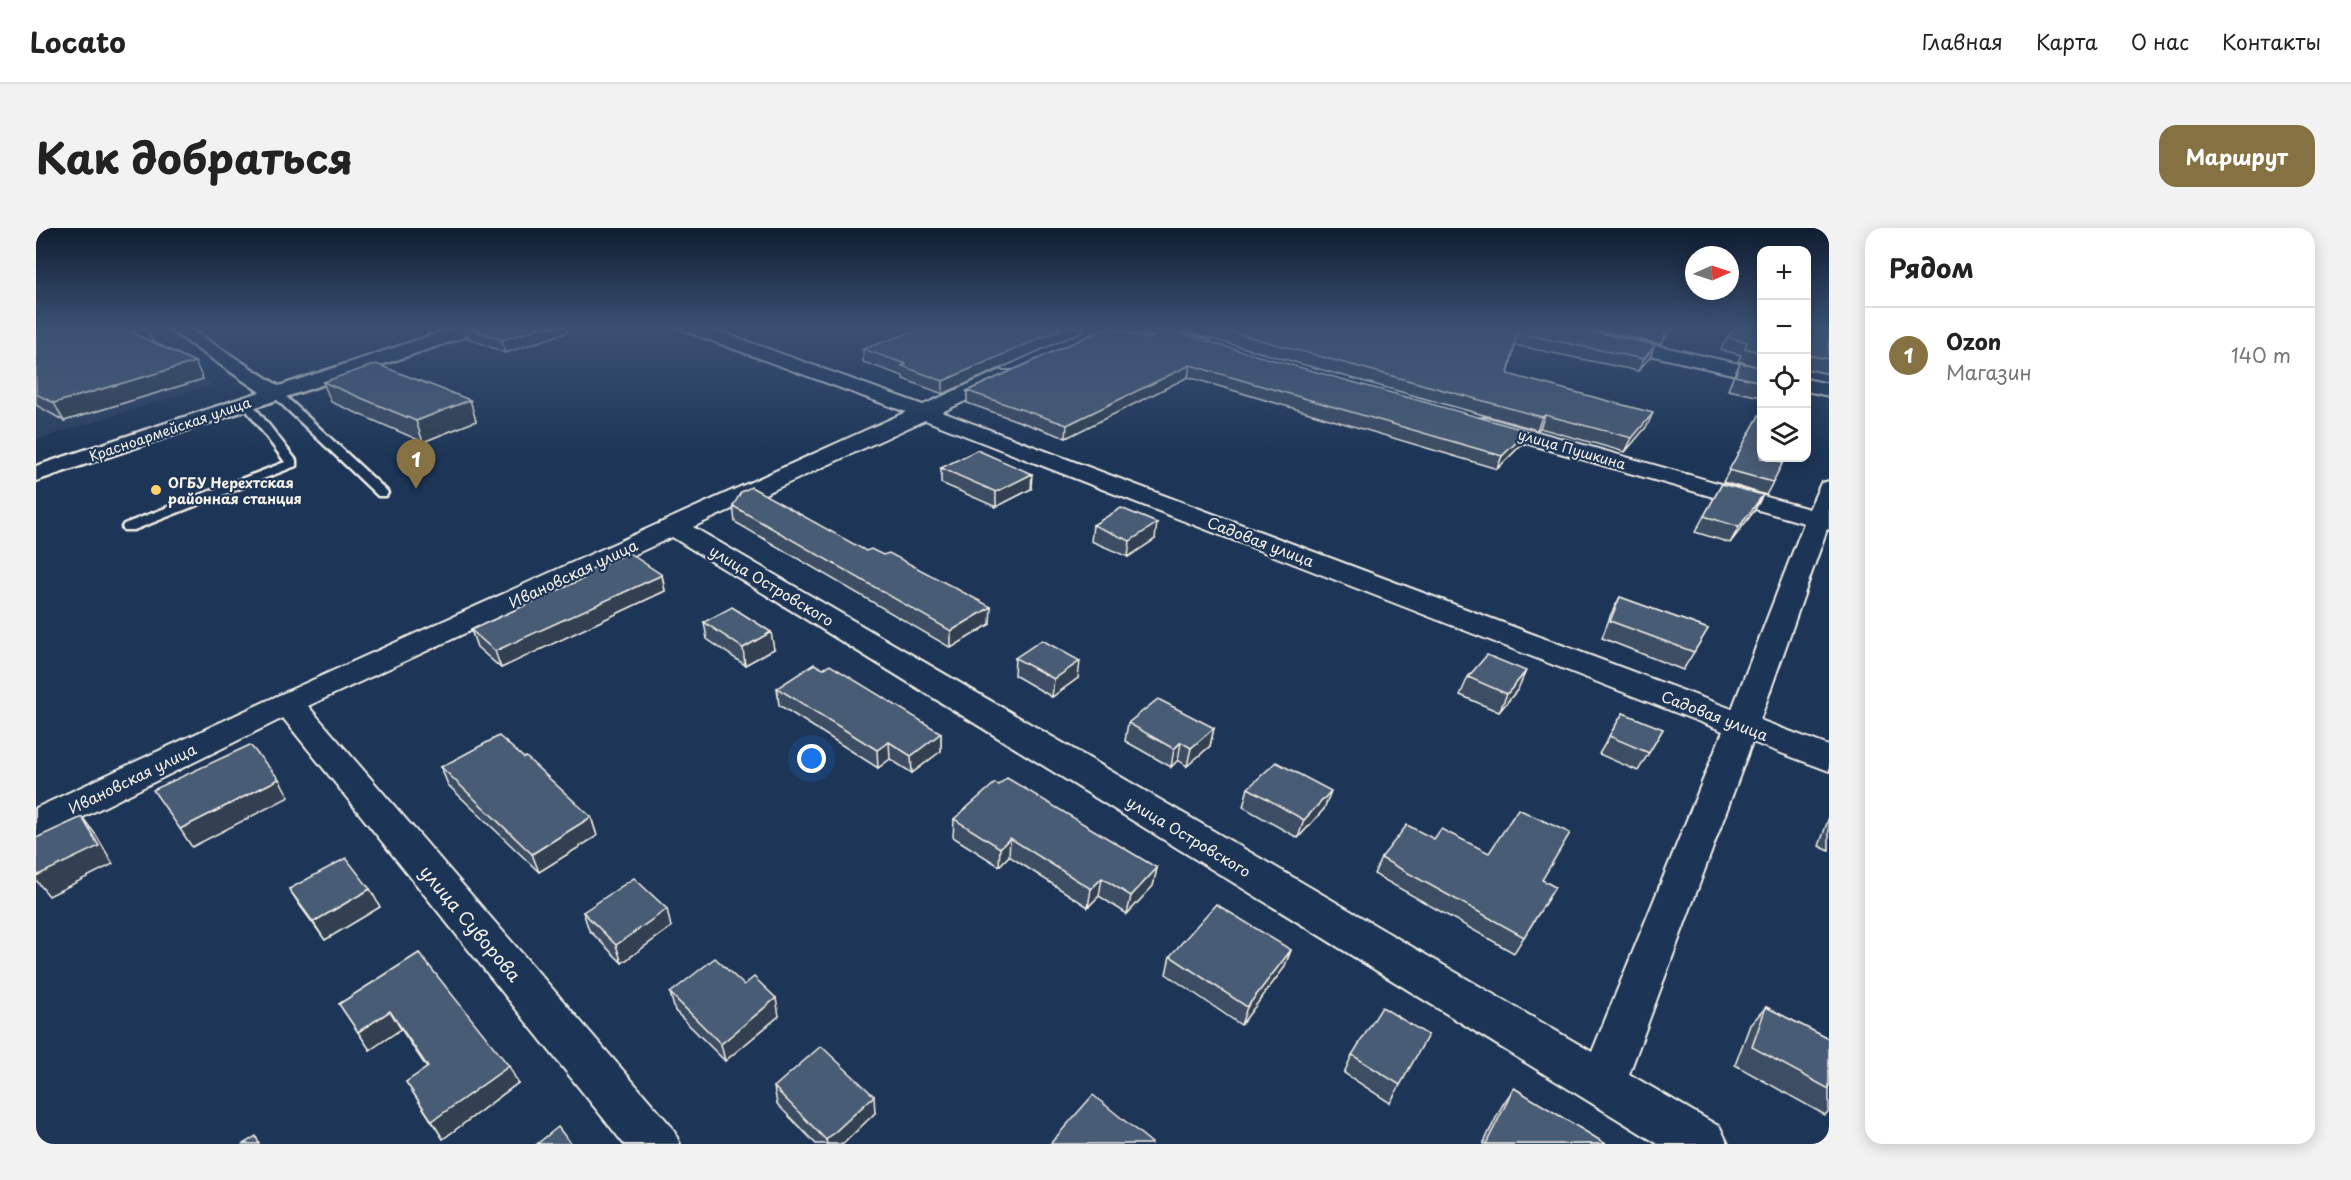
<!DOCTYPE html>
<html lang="ru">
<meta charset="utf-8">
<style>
body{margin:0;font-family:"Playpen Sans",sans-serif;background:#f2f2f2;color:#222}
.controls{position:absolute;right:18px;top:18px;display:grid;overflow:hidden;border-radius:12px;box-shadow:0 3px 15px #0003}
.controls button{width:54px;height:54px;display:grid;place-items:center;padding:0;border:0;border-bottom:2px solid #e0e0e0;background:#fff;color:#222;font:30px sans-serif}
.compass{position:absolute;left:1649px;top:18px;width:54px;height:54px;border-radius:50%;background:#fff;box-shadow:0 3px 15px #0003;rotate:87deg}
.you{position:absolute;left:776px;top:531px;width:21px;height:21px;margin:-15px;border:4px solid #fff;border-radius:50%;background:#1a73e8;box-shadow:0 0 0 9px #1a73e833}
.badge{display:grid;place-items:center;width:39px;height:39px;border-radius:50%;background:#857141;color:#fff;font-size:20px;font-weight:700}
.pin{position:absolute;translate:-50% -50px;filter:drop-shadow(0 2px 3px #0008)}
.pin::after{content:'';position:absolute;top:32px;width:21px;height:18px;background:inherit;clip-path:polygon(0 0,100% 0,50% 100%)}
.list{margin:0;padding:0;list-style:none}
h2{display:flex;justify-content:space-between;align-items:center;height:78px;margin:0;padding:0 24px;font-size:26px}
h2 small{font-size:20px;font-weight:400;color:#767676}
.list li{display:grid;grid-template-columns:39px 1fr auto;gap:18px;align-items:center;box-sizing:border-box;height:96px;padding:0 24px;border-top:2px solid #e0e0e0}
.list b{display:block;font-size:22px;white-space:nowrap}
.list p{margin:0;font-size:20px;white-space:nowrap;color:#767676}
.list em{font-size:20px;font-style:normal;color:#767676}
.icon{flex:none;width:33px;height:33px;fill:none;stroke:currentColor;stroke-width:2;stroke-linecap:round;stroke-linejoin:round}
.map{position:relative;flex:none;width:1793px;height:916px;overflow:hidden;border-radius:18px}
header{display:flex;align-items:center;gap:36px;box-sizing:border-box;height:84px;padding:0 30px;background:#fff;border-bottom:2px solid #e0e0e0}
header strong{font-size:28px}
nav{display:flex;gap:33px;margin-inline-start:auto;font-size:21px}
.intro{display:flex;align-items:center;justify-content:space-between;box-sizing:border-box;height:144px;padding:0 36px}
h1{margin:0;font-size:42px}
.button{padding:15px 27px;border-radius:18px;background:#857141;color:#fff;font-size:21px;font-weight:700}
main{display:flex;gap:36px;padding:0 36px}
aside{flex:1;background:#fff;border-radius:18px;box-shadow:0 3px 15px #0003}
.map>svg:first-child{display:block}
</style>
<header>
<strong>Locato</strong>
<nav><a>Главная</a><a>Карта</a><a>О нас</a><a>Контакты</a></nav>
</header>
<div class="intro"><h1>Как добраться</h1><a class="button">Маршрут</a></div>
<main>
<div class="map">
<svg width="1793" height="916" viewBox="0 0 1793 916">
<rect width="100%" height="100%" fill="#1d3557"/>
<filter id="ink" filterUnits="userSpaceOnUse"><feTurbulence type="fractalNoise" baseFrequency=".0167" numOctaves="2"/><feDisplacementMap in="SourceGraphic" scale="12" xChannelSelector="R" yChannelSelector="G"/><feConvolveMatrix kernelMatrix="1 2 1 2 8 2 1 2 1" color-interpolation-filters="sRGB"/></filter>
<g filter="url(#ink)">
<polygon fill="#2a4060" points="0,99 100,99 177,156 0,212"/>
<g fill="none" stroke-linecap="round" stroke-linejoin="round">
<defs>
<g id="lane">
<polygon points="241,163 245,164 350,262 352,265 350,268 342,268 237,168 236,166"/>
<polygon points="211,173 215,174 260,232 260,238 98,302 88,302 86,299 88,296 249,234 206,176"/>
</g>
<g id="street">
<path d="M 646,99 L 671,99 L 887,177 L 962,143 L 976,143 L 979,147 L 976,151 L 906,184 L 1696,481 L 1768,295 L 1440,201 L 1437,196 L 1440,191 L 1448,190 L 1456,191 L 1773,281 L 1785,255 L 1793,253 L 1793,302 L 1791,301 L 1724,492 L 1793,518 L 1793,543 L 1716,514 L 1593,846 L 1684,899 L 1692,916 L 1622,916 L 636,309 L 272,478 L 636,899 L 644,916 L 588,916 L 247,490 L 13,606 L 0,610 L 0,580 L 241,468 L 870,184 L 649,103 ZM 889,192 L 1687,503 L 1556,824 L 657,299 Z"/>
<polygon points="1097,99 1125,99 1172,112 1175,116 1172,120 1166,121 1100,103"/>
<polygon points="1505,99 1537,99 1726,141 1726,153 1514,104 1508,103"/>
<polygon points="1770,151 1793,156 1793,168 1770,163"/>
</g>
<polygon id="secondary" points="130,99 151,99 243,158 421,99 448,99 446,103 0,253 0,238 224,164"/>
</defs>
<use href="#lane" stroke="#f4f1e8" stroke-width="5"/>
<use href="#street" stroke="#f4f1e8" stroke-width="4"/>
<use href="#secondary" stroke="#f4f1e8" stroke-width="5"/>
<use href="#lane" fill="#1d3557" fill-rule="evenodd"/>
<use href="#street" fill="#1d3557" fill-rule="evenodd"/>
<use href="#secondary" fill="#1d3557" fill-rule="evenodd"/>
</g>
<g fill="#3e4e64" stroke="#f4f1e8" stroke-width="1.5">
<polygon points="0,99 118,114 159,134 167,151 28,193 0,177"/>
<polygon points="428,99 531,99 532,104 469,125 432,110"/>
<polygon points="891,99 1047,99 1047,103 907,166 867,151 867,148 827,134 827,121"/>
<polygon points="1072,99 1486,216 1461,241 1152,149 1030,210 931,175 931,163"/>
<polygon points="1149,99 1536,99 1619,117 1614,129 1602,143 1479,117 1472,146 1611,198 1589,224 1504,200 1501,202 1148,103"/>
<polygon points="1547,99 1638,99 1625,116"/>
<polygon points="1725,99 1725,169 1692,162 1697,149 1704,135 1718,138 1702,133 1705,127 1685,122 1691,109"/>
<polygon points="1770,99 1793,99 1793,146 1770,141"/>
<polygon points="287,154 434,172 440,193 387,214 295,174"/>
<polygon points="1725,184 1725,230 1737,230 1736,231 1737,254 1730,267 1687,254"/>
<polygon points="905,240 995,261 960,279 905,255"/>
<polygon points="1686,256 1727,267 1718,283 1694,315 1659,304"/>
<polygon points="697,278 954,396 915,420 699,294"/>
<polygon points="1057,297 1119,311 1092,329 1055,313"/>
<polygon points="541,347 626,347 629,363 465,440 441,419 435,402 543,353"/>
<polygon points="1584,369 1672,401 1647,442 1566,410 1575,386"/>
<polygon points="668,394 738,421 709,437 671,411"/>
<polygon points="979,430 1042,450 1016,469 978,447"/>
<polygon points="787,441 905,505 905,523 876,545 854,531 842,540 743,477 741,460"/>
<polygon points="1432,449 1482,461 1463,484 1424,467"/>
<polygon points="1587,485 1627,501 1602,543 1563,526"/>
<polygon points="1092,495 1178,500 1174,518 1151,538 1142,532 1135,539 1089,513"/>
<polygon points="405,539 555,589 561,608 503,644 412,557"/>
<polygon points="1212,560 1288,581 1262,610 1207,579"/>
<polygon points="1793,589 1793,623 1783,618"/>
<polygon points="918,591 1121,640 1117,658 1091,686 1063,668 1052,679 973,628 963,638 917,609"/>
<polygon points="1398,611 1506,652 1519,659 1478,725 1338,646 1345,630"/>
<polygon points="253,661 334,661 344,679 289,712 265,679"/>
<polygon points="547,684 635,699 586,735 553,702"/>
<polygon points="1255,722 1248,740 1205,797 1130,746 1134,728"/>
<polygon points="383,725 482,855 407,911 370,854 391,840 365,801 334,822 303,776"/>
<polygon points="708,757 743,788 689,833 639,783 634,765"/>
<polygon points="1730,779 1793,811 1793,883 1789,887 1699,837 1714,797"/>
<polygon points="1392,807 1354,875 1308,845 1316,827"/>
<polygon points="738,859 839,885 807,916 780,916 741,876"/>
<polygon points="1478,860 1570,916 1447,916 1466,878"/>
</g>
<g fill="#324051" stroke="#f4f1e8" stroke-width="1.5">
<polygon points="507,99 531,99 532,104 469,125 466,112"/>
<polygon points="1029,99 1047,99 1047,103 907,166 907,153"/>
<polygon points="1635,99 1638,99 1625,116 1630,104"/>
<polygon points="110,100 118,116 95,104"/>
<polygon points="1619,117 1614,129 1602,143 1608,131"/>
<polygon points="159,134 167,151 28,193 18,175"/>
<polygon points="1154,137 1152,149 1030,210 1031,197"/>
<polygon points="434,172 440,193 387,214 380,193"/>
<polygon points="1617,185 1611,198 1589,224 1596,210"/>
<polygon points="1509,187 1504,200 1501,202 1506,189"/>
<polygon points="1492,203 1486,216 1461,241 1466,228"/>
<polygon points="996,246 995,261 960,279 960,264"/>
<polygon points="1727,267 1718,283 1694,315 1703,299"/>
<polygon points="1121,295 1119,311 1092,329 1094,313"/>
<polygon points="626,347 629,363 465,440 459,423"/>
<polygon points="955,379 954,396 915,420 915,403"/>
<polygon points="735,404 738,421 709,437 707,420"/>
<polygon points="1044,433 1042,450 1016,469 1018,451"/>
<polygon points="1490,443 1482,461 1463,484 1471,466"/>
<polygon points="1178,500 1174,518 1151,538 1155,520"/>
<polygon points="905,505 905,523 876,545 875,528"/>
<polygon points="853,514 854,531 842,540 841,522"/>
<polygon points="1145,514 1142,532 1135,539 1138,521"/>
<polygon points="243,551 253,569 156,619 144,601"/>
<polygon points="1295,563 1288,581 1262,610 1268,592"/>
<polygon points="46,589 60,607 77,636 13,668 0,652 0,648"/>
<polygon points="555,589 561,608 503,644 496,626"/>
<polygon points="974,610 973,628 963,638 964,620"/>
<polygon points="1121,640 1117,658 1091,686 1095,668"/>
<polygon points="1066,650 1063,668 1052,679 1055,661"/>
<polygon points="334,661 344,679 289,712 277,694"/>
<polygon points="631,681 635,699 586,735 580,717"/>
<polygon points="1255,722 1248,740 1205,797 1211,779"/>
<polygon points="740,770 743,788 689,833 685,816"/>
<polygon points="354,783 365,801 334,822 322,804"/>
<polygon points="473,838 482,855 407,911 396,893"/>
<polygon points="838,868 839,885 807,916 791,916 790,912"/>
</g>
<g fill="#485b74" stroke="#f4f1e8" stroke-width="1.5">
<polygon points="0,99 109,99 110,100 95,104 159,134 18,175 0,166"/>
<polygon points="432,99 507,99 466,112"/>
<polygon points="891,99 1029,99 907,153 866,138 870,136 827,121"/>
<polygon points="1072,99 1112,111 1130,102 1492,203 1466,228 1154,137 1031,197 931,163"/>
<polygon points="1177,99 1536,99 1619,117 1608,131 1481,105 1472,146 1617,185 1596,210 1509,187 1506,189"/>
<polygon points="1605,99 1635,99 1630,104"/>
<polygon points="1700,99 1725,99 1725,125 1709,120 1711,114 1691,109"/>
<polygon points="1770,99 1793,99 1793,131 1770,127"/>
<polygon points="1704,135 1725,139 1725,154 1699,148"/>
<polygon points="340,136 434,172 380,193 287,154"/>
<polygon points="1725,184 1725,230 1736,230 1735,231 1747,234 1737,254 1693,242"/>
<polygon points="941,222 996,246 960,264 905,240"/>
<polygon points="1686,256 1727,267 1703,299 1668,288"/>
<polygon points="715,259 830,323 835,321 847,327 853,325 955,379 915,403 697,278 705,264"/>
<polygon points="1085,280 1121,295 1094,313 1057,297"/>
<polygon points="593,325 626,347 459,423 435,402 547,351 541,347"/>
<polygon points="1584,369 1672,401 1658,424 1574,393"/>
<polygon points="696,379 735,404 707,420 668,394"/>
<polygon points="1006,412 1044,433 1018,451 979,430"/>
<polygon points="1451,427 1490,443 1471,466 1432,449"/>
<polygon points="778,436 787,441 794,437 905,505 875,528 853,514 841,522 741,460"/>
<polygon points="1122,471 1178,500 1155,520 1145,514 1138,521 1092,495"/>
<polygon points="1587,485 1627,501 1613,525 1573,508"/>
<polygon points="463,508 488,530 490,529 555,589 496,626 405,539"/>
<polygon points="214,517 243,551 144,601 117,562"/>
<polygon points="1240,534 1295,563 1268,592 1212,560"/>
<polygon points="971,550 1121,640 1095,668 1066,650 1055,661 974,610 964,620 918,591 959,555 962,557"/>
<polygon points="1482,581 1534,605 1506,652 1519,659 1488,709 1345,630 1371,597 1398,611 1405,601 1453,625"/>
<polygon points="46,589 63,618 0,648 0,610"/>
<polygon points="310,630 334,661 277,694 253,661"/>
<polygon points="598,650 631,681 580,717 547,684"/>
<polygon points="1180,676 1255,722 1211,779 1134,728"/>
<polygon points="383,725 473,838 396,893 370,854 392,839 354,783 322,804 303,776"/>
<polygon points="679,730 708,757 718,749 740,770 685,816 634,765"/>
<polygon points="1346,779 1392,807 1364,857 1316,827"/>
<polygon points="1730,779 1793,811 1793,861 1716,819"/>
<polygon points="785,818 838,868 790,912 738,859"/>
<polygon points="1478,860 1570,916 1450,916"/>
<polygon points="1057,867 1116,915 1115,916 1014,916"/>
<polygon points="522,899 535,916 501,916"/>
<polygon points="220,908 223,916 207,916"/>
</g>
</g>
<linearGradient id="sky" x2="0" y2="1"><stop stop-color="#101d30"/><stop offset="0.44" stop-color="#3a5174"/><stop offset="1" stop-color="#3a5174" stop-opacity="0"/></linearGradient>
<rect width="1793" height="227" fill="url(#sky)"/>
<circle fill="#ffd166" stroke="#1d3557" stroke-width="2" cx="120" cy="262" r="6"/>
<g text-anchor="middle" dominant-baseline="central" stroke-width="4.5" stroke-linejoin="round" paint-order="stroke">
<g font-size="14" fill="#f4f1e8" stroke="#1d3557">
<text transform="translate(134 201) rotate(-19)">Красноармейская улица</text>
<text transform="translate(1536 221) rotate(16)">улица Пушкина</text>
</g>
<g font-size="14" font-weight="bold" fill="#f4f1e8" stroke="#1d3557" text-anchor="start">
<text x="132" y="254">ОГБУ Нерехтская<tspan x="132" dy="16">районная станция</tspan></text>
</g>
<g font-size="15" fill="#f4f1e8" stroke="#1d3557">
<text transform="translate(1225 313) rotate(21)">Садовая улица</text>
<text transform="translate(537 345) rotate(-25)">Ивановская улица</text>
<text transform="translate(736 357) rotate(31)">улица Островского</text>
<text transform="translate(1679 487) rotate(21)">Садовая улица</text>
<text transform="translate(96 550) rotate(-26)">Ивановская улица</text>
<text transform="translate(1153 608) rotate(31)">улица Островского</text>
</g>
<g font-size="18" fill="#f4f1e8" stroke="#1d3557">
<text transform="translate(435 695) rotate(50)">улица Суворова</text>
</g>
</g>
</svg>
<div class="controls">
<button>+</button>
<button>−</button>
<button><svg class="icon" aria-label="locate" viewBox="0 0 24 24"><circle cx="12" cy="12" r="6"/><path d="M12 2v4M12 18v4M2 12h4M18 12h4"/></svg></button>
<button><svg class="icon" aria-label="layers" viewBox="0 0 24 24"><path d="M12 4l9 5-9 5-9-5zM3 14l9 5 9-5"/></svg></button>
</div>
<svg class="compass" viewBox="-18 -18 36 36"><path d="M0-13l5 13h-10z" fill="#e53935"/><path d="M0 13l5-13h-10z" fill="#767676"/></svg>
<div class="you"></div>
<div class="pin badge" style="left:380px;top:261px">1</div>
</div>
<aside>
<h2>Рядом<small></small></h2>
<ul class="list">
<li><span class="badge">1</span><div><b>Ozon</b><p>Магазин</p></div><em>140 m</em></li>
</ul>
</aside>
</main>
